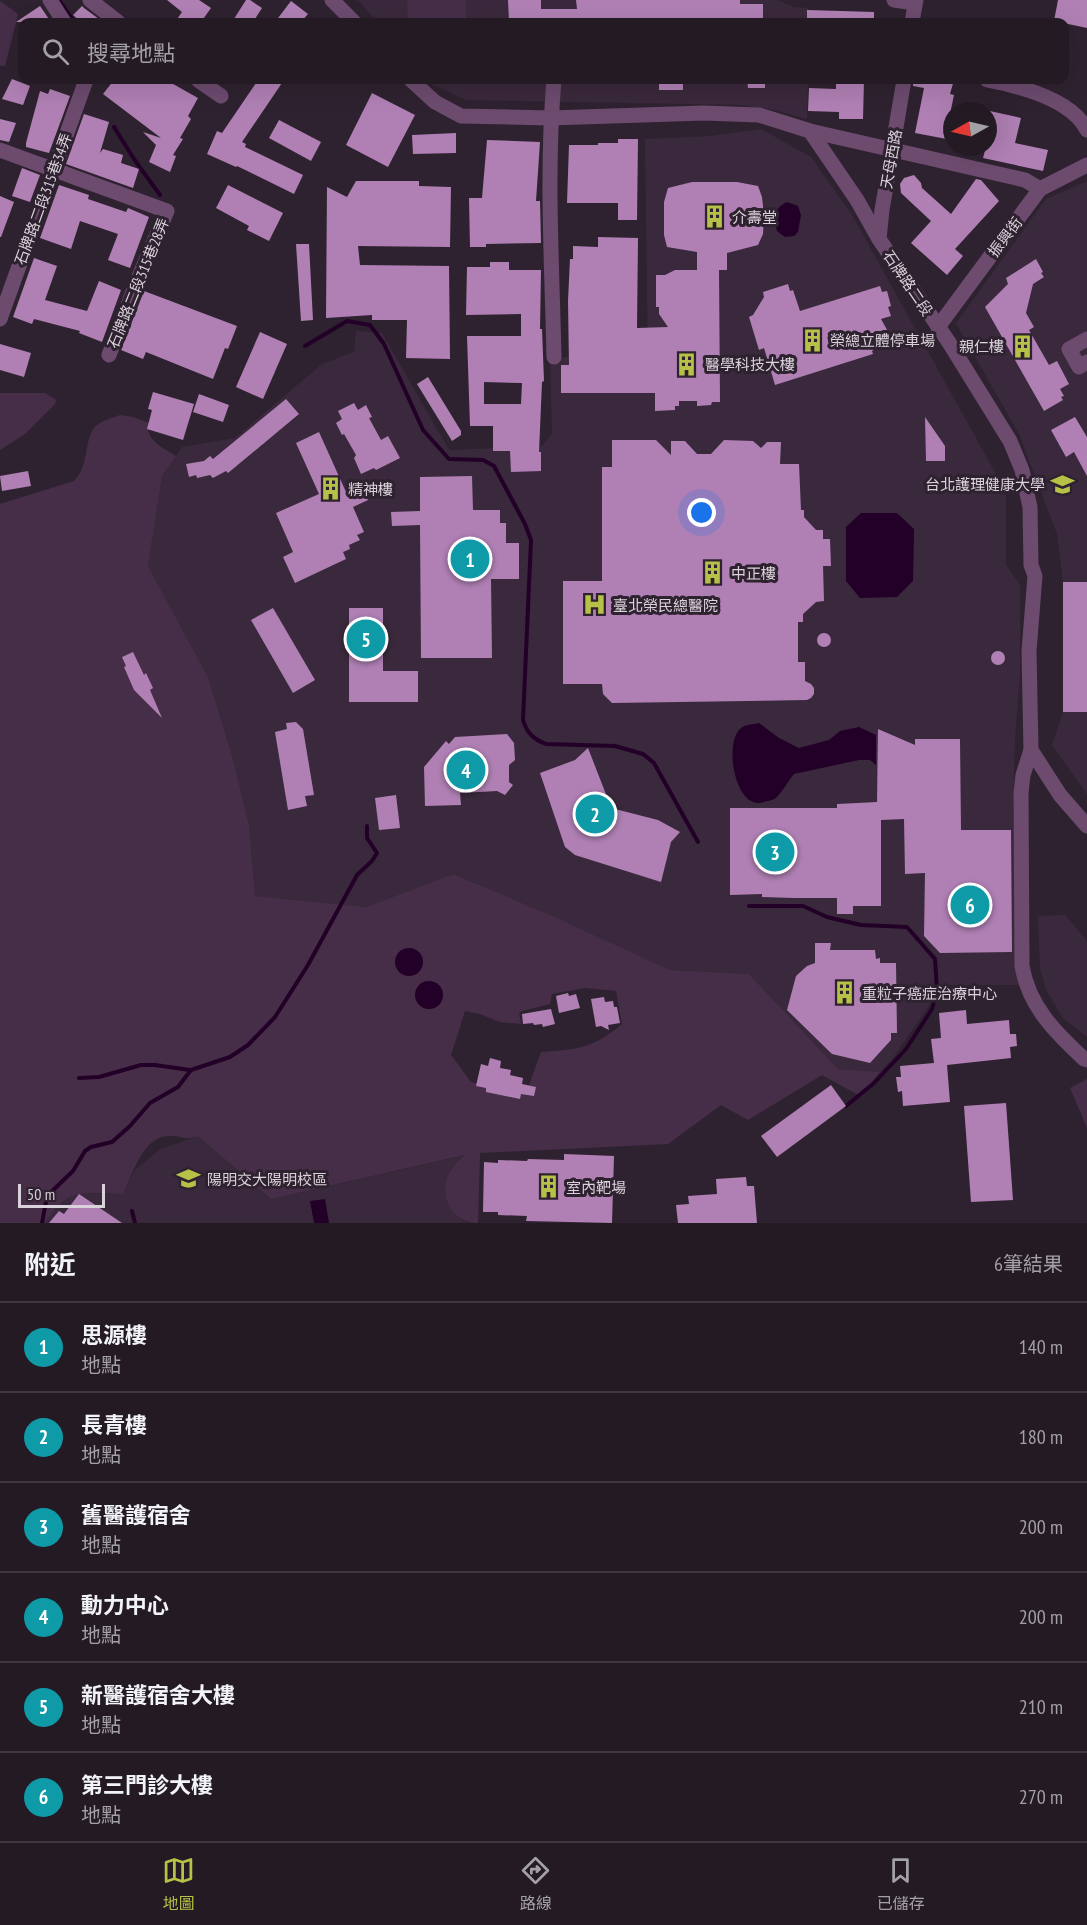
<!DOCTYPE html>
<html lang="zh-TW">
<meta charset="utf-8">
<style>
body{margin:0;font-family:"PT Sans Narrow","Noto Sans TC",sans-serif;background:#2f2731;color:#f1f3f6}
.compass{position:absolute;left:943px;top:102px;width:54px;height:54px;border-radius:50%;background:#231a24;box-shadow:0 6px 24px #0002;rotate:262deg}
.scale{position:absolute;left:18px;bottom:15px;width:87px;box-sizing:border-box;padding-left:6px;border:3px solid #dad2db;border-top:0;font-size:16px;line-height:21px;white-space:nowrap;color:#dad2db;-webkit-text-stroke:4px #2f2230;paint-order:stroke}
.you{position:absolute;left:702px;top:513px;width:21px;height:21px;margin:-15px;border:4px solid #fff;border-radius:50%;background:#1a73e8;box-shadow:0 0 0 9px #1a73e833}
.badge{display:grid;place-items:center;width:39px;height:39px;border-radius:50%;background:#b7c147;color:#fff;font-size:20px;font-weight:700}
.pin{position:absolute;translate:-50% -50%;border:3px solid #fff;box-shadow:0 2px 6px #0006}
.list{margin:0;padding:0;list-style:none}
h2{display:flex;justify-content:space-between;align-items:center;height:78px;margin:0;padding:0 24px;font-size:26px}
h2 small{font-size:20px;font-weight:400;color:#a3a1a6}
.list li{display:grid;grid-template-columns:39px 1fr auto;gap:18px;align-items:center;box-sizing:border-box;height:90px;padding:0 24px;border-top:2px solid #403841}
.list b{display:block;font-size:22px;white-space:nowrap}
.list p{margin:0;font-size:20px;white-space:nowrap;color:#a3a1a6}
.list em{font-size:20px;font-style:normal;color:#a3a1a6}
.icon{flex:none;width:33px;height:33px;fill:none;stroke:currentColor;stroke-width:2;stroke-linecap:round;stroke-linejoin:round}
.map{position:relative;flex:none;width:1087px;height:1223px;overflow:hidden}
.search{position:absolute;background:#231a24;box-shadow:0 6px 24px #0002;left:18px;right:18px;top:18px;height:66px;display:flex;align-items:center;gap:15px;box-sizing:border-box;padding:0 21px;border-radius:12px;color:#a3a1a6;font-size:22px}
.sheet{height:618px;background:#231a24}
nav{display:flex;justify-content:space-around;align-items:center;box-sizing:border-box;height:84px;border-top:2px solid #403841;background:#231a24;font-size:16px;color:#a3a1a6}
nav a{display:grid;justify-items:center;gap:3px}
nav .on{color:#b7c147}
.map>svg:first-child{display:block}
</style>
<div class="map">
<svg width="1087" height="1223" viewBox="0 0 1087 1223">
<rect width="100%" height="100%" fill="#2f2230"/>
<g fill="#3a293c">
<polygon points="358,0 777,0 794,7 808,8 807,22 377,22"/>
<polygon points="427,80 808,80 807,119 775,110 741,105 466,100 431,84"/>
<polygon points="761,129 811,157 852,215 1006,492 1006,565 1020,585 1020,674 1015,737 1013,817 1020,985 943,985 893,1058 880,1072 838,1069 749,974 670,970 555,917 455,874 366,907 255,896 249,825 233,759 208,677 148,566 162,476 182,447 235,438 322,364 354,352 356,331 382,333 449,450 542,446 552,434 550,360 554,357 648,360 645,139 711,136"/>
<polygon points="1087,181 1087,794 1052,745 1063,712 1063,582 1057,534 1019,434 956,323 1046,199"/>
<polygon points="1065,915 1087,941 1087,1037 1063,1018 1046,990 1040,968 1038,916"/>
<polygon points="198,1136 271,1199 467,1155 451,1169 446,1181 446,1190 447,1198 461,1219 467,1223 45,1223 54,1208 77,1193 123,1194 135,1170 159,1150"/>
</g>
<g fill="#462e49" fill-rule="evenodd">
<polygon points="407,0 466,0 466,22 408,22"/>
<polygon points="0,1 18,14 5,66 0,66"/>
<polygon points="0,393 45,393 56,400 55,404 25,434 0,450"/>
<path d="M 120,415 L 133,417 L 149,423 C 144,440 164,448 176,456 L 162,476 L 148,566 L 208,677 L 233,759 L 249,825 L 255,896 L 366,907 L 454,874 L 555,917 L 670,970 L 749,974 L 838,1069 L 880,1072 L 860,1096 L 822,1075 L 748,1120 L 721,1105 L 668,1144 L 480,1153 L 478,1223 C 455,1223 440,1201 447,1178 C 450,1168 458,1162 465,1155 L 271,1199 L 198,1136 C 183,1141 185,1136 171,1136 C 143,1134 133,1174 123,1194 C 87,1193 66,1187 45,1223 L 0,1223 L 0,504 L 74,481 C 89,466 84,442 94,428 C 100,421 112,418 120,415 ZM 413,948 L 420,953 L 418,973 C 402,980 389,965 400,951 ZM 425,981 L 443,993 L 441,1002 L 434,1008 L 425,1009 L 418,986 ZM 585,988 L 616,991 L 622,1024 C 593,1049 578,1049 541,1052 L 528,1088 L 511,1091 L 471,1082 L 451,1055 L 465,1011 L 480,1014 L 500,1022 L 521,1024 L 519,1012 L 550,1004 L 552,994 Z"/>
<polygon points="1087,1079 1087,1128 1070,1088"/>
</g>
<g fill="#230028">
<path d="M 787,202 L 798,206 L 801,215 L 798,232 L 794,236 L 785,237 L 777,231 C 773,218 774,208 787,202 Z"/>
<polygon points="861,513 897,513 914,529 913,581 897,597 860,598 846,581 846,527"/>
<path d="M 759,723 L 779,738 L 799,748 L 829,740 L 840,731 L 859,727 L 876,735 L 876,765 L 870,760 L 859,760 L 794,774 C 788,781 783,791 777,797 C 774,800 768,801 764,802 C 735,812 723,742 741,728 C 745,725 753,724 759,723 Z"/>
<circle cx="409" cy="962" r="14"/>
<circle cx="429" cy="995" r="14"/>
<polygon points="325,1199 329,1223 314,1223 310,1201"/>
</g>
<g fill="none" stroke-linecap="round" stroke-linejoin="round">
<g stroke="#230028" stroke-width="4">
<polyline points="59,0 74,22"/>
<polyline points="114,127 134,159 160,195"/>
<path d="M 305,346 L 347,321 L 370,325 L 384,344 L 423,430 L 449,459 L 483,460 L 494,466 L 525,524 L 531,540 L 523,720 C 527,733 533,739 546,744 L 615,746 L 643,754 L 654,763 L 698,842"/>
<polyline points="749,906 803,906 827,917 861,925 907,927 935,959 937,991 932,1009 906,1049 874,1083 846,1106"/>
<polyline points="79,1078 99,1077 141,1065 155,1065 190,1070"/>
<polyline points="132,1211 135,1223"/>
<polyline points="42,1223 47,1196 73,1171 85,1151 91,1147 112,1142 130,1126 150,1103 178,1087 191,1070 230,1057 248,1045 275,1017 308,965 357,875 372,861 377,853 367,838 367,826"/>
</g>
</g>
<g fill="#b080b4" fill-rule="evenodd">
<polygon points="167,0 199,0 211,8 201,22 175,22 182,12"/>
<polygon points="246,0 250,0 262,8 253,22 232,22"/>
<polygon points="508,0 541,0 541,9 577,9 576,0 740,0 740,4 763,4 763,22 509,22"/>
<polygon points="1058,0 1087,0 1087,28 1054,21"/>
<polygon points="291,1 308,14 301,22 275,22"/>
<polygon points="40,6 51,22 16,22"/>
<polygon points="82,6 84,8 103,22 81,22 73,15"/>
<polygon points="807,10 874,12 874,22 807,22"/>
<polygon points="12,79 30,86 23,105 2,99"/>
<polygon points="114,80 166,80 198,98 188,116 191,119 180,138 183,139 173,155 176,156 170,172 149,162 156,145 143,132 161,138 103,94"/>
<polygon points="258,80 284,80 242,142 246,144 245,147 303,175 294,194 237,166 236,167 207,154 217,131 222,133"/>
<rect x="659" y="80" width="24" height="10"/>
<polygon points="747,80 765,80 765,88 748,88"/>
<polygon points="836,80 864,80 863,119 839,119 839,112 808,111 809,88 836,89"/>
<polygon points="913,80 954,80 950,94 954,95 950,114 952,115 952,140 915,133 924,88 913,86"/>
<polygon points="50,89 70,96 49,153 26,147 26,143 40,91 48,94"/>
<polygon points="372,93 415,115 388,167 346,145"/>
<polygon points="990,111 1021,118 1015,143 1048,150 1043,171 983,158 986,147 988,147 988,120"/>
<polygon points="84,114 109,122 100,153 103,149 123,155 121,163 139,169 133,188 66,164"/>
<polygon points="0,119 16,123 9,142 0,140"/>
<polygon points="279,120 321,142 311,161 269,138"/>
<polygon points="456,133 456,153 413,154 412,135"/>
<polygon points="618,139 638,139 637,220 618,220 618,203 567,203 569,145 598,145 598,143 618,143"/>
<polygon points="487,140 540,142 536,201 540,201 541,243 486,244 486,247 470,247 469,198 482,198"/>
<polygon points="22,168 40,175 30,202 12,196"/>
<polygon points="914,175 921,183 922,188 951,214 976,179 981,180 999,201 955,249 963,256 947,275 911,243 931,221 901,193 900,184 904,178"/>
<polygon points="356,181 419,181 419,186 451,187 450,247 358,246 360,265 449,266 450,359 406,358 407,320 372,320 372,315 326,318 327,187 347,197"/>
<polygon points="692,182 737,182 758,186 762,197 764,215 763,234 758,245 727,253 727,270 719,270 720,402 712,402 711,405 697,406 697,401 679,401 679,406 675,406 675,410 655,411 655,393 561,393 561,365 569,365 568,301 570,259 573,259 573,246 598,247 598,237 638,238 637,328 668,327 659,314 659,307 656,307 656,275 665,275 675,270 697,270 697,252 667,247 664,235 664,202 668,188"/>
<polygon points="59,185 89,195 88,199 126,212 128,208 149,217 130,268 108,260 118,234 80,221 71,249 40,238"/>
<polygon points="228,185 283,213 269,241 247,230 249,226 216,208"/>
<polygon points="0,196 14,202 1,237 0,237"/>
<polygon points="296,244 309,244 313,320 301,321"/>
<polygon points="34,258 57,266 45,300 87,311 99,281 121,290 102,342 79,333 80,331 34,319 32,324 13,317"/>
<polygon points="1036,259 1043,272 1041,273 1044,277 1033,284 1026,313 1034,327 1029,330 1049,365 1057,361 1069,384 1060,389 1064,396 1061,397 1063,400 1044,411 985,307 1008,284 1006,278"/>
<path d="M 490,262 L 509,262 L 509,270 L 541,270 L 540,329 L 542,329 L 544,381 L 542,382 L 539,452 L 541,452 L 541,471 L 511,472 L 510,451 L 493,451 L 493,426 L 470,426 L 467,336 L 521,336 L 521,314 L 466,315 L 467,267 L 490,267 ZM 484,382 L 522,383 L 521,404 L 484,404 Z"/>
<polygon points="788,284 790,291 793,290 800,311 880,286 882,292 887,291 891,306 888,307 891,316 881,319 891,337 872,351 873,354 775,385 764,348 759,350 749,317 753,315 764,297 763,292"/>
<polygon points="144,291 237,326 228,349 225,348 213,379 146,352 143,359 121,350"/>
<polygon points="260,332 287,344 263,399 236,387"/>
<polygon points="0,344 31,353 24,377 0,370"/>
<polygon points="428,377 461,431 461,435 452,441 417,384"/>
<polygon points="153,392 194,404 183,440 147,429 152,410 148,409"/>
<polygon points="199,394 229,405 223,422 193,412"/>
<polygon points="286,399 299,414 228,473 226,471 213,478 210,475 197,478 196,475 189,477 186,464 204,461 210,456 213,459"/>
<polygon points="354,403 358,410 366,405 372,417 369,418 381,440 388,436 400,458 376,470 374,468 361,474 354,458 356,455 344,434 342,435 336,423 342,419 338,411"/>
<polygon points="925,417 945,446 945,461 926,461"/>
<polygon points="1075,417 1087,437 1087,476 1074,452 1066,457 1051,430"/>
<polygon points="319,432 346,492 362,485 368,500 353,507 364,532 357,535 360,540 349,545 350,549 343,552 346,559 295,583 283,557 293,552 276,513 319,494 296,443"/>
<polygon points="612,440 656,440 671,455 671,441 685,441 697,454 711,454 724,440 753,441 761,448 767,442 781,442 780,464 799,464 801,510 804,510 804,517 816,530 823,530 823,539 830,539 831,566 823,566 824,601 816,602 803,614 803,622 798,622 798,662 805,662 805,681 811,684 814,688 814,694 811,698 807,700 612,703 603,694 602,684 563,684 563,581 602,581 602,467 612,467"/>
<polygon points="28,471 31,486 2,491 0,476"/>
<polygon points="472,476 473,510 500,510 500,523 506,523 506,543 519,543 519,579 491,579 492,658 421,658 420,525 392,526 391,512 420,511 420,477"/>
<rect x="1063" y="582" width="24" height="130"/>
<polygon points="273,608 315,680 293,693 251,620"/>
<polygon points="349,608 383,608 383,671 418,671 418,702 349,702"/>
<circle cx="824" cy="640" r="7"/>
<circle cx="998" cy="658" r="7"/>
<polygon points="133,652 144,675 146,673 153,688 150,690 162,718 134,690 124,667 126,666 122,657"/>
<polygon points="296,722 303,729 314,795 305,796 307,806 288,810 275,732 287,729 286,723"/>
<polygon points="878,729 915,745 915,739 960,739 961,830 1011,830 1012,952 940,953 924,936 925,873 905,874 904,819 881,820 881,906 853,906 853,914 837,914 837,898 794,898 762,897 762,894 730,895 730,808 837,808 837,804 877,802"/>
<polygon points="507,734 514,743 515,760 509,765 509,782 513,785 505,795 497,791 460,793 461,805 425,806 424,767 446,741 449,744 455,737"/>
<polygon points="588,748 609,802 615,809 658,820 680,832 671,842 661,882 575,855 565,847 540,773 575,760"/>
<polygon points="396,795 400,828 379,830 375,798"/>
<polygon points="815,943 831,943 830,950 875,950 876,959 880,958 880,963 896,963 897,1033 891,1033 891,1040 870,1063 832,1054 787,1010 796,976 807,966 815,963"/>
<polygon points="568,993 569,996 576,994 580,1008 559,1013 556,996"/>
<polygon points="604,997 605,1002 613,1001 614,1007 617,1007 620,1023 608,1025 609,1030 601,1026 596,1027 591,999"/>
<polygon points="551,1009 555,1024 543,1027 542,1024 534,1025 533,1023 523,1024 522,1014"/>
<polygon points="966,1010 967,1024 1009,1020 1010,1034 1016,1034 1017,1046 1010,1047 1011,1058 947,1065 950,1102 903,1106 902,1091 898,1092 896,1077 901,1077 900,1066 934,1063 931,1039 941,1038 939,1013"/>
<polygon points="490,1058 501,1061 500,1068 511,1070 510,1075 523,1078 522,1084 536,1087 534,1096 521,1094 520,1099 486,1092 486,1088 476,1086 481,1064 488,1066"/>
<polygon points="831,1085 846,1106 777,1157 761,1136"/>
<polygon points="1006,1103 1013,1200 971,1202 964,1106"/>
<polygon points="564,1154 614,1156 612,1223 526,1221 527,1216 498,1215 498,1212 483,1212 484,1162 498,1163 498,1160 527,1161 528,1159 564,1160"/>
<polygon points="746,1177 747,1186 754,1186 757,1223 678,1223 676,1205 689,1204 688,1196 717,1194 716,1179"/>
<polygon points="79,1194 122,1223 49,1223 59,1211 64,1214"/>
</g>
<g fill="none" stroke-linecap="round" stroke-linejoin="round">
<g stroke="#6c4b6f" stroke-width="15">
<polyline points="50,0 64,22"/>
<polyline points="90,0 118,22"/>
<polyline points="332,0 354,22"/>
<polyline points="894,0 915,3"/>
<polyline points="912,22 916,0"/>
<polyline points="198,80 221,96"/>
<polyline points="411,80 435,102 461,116 550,118 704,113 759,115 810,131 857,200 879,239 950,344 1010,441 1022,470 1030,507 1031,565 1035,576 1029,651 1031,750 1060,795 1087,826"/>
<path d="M 554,80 C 546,171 552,265 554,357"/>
<path d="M 987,80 C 1019,86 1071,99 1087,130"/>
<polyline points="810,131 1025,180 1040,189"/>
<polyline points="0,150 167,211 138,279 109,355"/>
<polyline points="879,239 882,210 904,80"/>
<polyline points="0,319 86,80"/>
<polyline points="938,327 1040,189 1087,165"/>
<polyline points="1087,339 1069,349 1079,367 1087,362"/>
<path d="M 1031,750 L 1023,775 L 1021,793 L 1022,966 C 1029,1007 1056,1033 1084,1059 L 1087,1060"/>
</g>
</g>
<defs>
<symbol id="building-bare" viewBox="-9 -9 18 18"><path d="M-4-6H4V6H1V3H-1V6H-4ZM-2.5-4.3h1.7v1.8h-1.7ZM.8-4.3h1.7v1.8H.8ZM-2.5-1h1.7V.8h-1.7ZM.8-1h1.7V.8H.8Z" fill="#b7c147" stroke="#2f2230" stroke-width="2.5" paint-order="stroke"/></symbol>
<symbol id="university-bare" viewBox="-9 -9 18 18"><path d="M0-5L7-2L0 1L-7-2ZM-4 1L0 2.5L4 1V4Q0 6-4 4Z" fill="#b7c147" stroke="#2f2230" stroke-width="2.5" paint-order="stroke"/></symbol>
<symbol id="hospital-bare" viewBox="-9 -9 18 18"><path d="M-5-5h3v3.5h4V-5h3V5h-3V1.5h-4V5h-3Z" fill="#b7c147" stroke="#2f2230" stroke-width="2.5" paint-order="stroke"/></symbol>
</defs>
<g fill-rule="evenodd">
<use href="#building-bare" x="698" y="200" width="33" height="33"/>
<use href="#building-bare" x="796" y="324" width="33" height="33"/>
<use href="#building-bare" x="1006" y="330" width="33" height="33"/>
<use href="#building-bare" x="670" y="348" width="33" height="33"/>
<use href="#university-bare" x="1046" y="468" width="33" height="33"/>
<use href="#building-bare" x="314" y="472" width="33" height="33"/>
<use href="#building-bare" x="696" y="556" width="33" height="33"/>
<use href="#hospital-bare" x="578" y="588" width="33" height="33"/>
<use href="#building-bare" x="828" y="976" width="33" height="33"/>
<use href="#university-bare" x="172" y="1162" width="33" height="33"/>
<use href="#building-bare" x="532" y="1170" width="33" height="33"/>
</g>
<g text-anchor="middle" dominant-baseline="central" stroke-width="6" stroke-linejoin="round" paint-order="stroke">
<g font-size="15" fill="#dad2db" stroke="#2f2230">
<text transform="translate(891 159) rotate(-80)">天母西路</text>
<text transform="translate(43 199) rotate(-70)">石牌路二段315巷34弄</text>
<text transform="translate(1005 237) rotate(-53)">振興街</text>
<text transform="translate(138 283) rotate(-68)">石牌路二段315巷28弄</text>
<text transform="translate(908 283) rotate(56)">石牌路二段</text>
</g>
<g font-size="15" fill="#dad2db" stroke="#2f2230" text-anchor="start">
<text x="732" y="217">介壽堂</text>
<text x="830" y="340">榮總立體停車場</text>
<text x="1004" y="346" text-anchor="end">親仁樓</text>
<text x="705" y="364">醫學科技大樓</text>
<text x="1045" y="484" text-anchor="end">台北護理健康大學</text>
<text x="348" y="489">精神樓</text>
<text x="731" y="573">中正樓</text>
<text x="613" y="605">臺北榮民總醫院</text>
<text x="862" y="993">重粒子癌症治療中心</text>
<text x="207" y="1179">陽明交大陽明校區</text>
<text x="566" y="1187">室內靶場</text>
</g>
</g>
</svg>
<svg class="compass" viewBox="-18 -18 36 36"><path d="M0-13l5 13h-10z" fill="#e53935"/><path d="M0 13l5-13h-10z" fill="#a3a1a6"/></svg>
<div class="scale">50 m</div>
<div class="you"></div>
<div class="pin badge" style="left:470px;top:559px;background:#0f9aa8">1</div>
<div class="pin badge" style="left:595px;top:814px;background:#0f9aa8">2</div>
<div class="pin badge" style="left:775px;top:852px;background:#0f9aa8">3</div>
<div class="pin badge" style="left:466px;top:770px;background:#0f9aa8">4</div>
<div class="pin badge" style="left:366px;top:639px;background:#0f9aa8">5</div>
<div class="pin badge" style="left:970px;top:905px;background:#0f9aa8">6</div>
<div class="search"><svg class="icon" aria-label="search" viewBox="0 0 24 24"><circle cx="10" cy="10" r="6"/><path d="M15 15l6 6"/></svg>搜尋地點</div>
</div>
<section class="sheet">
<h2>附近<small>6筆結果</small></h2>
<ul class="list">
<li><span class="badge" style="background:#0f9aa8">1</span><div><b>思源樓</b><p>地點</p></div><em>140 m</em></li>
<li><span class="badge" style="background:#0f9aa8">2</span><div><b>長青樓</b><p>地點</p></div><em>180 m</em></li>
<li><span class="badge" style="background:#0f9aa8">3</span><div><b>舊醫護宿舍</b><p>地點</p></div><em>200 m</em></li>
<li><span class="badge" style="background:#0f9aa8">4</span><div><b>動力中心</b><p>地點</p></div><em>200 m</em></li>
<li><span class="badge" style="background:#0f9aa8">5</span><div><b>新醫護宿舍大樓</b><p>地點</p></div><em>210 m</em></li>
<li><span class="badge" style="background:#0f9aa8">6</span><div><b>第三門診大樓</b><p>地點</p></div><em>270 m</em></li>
</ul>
</section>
<nav>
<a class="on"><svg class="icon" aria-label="map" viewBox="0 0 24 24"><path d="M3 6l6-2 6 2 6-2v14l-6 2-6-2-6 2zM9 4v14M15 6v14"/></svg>地圖</a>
<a><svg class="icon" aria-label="directions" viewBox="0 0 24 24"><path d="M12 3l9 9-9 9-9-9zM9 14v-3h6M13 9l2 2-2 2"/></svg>路線</a>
<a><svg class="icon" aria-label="saved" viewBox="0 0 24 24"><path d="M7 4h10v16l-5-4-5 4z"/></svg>已儲存</a>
</nav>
